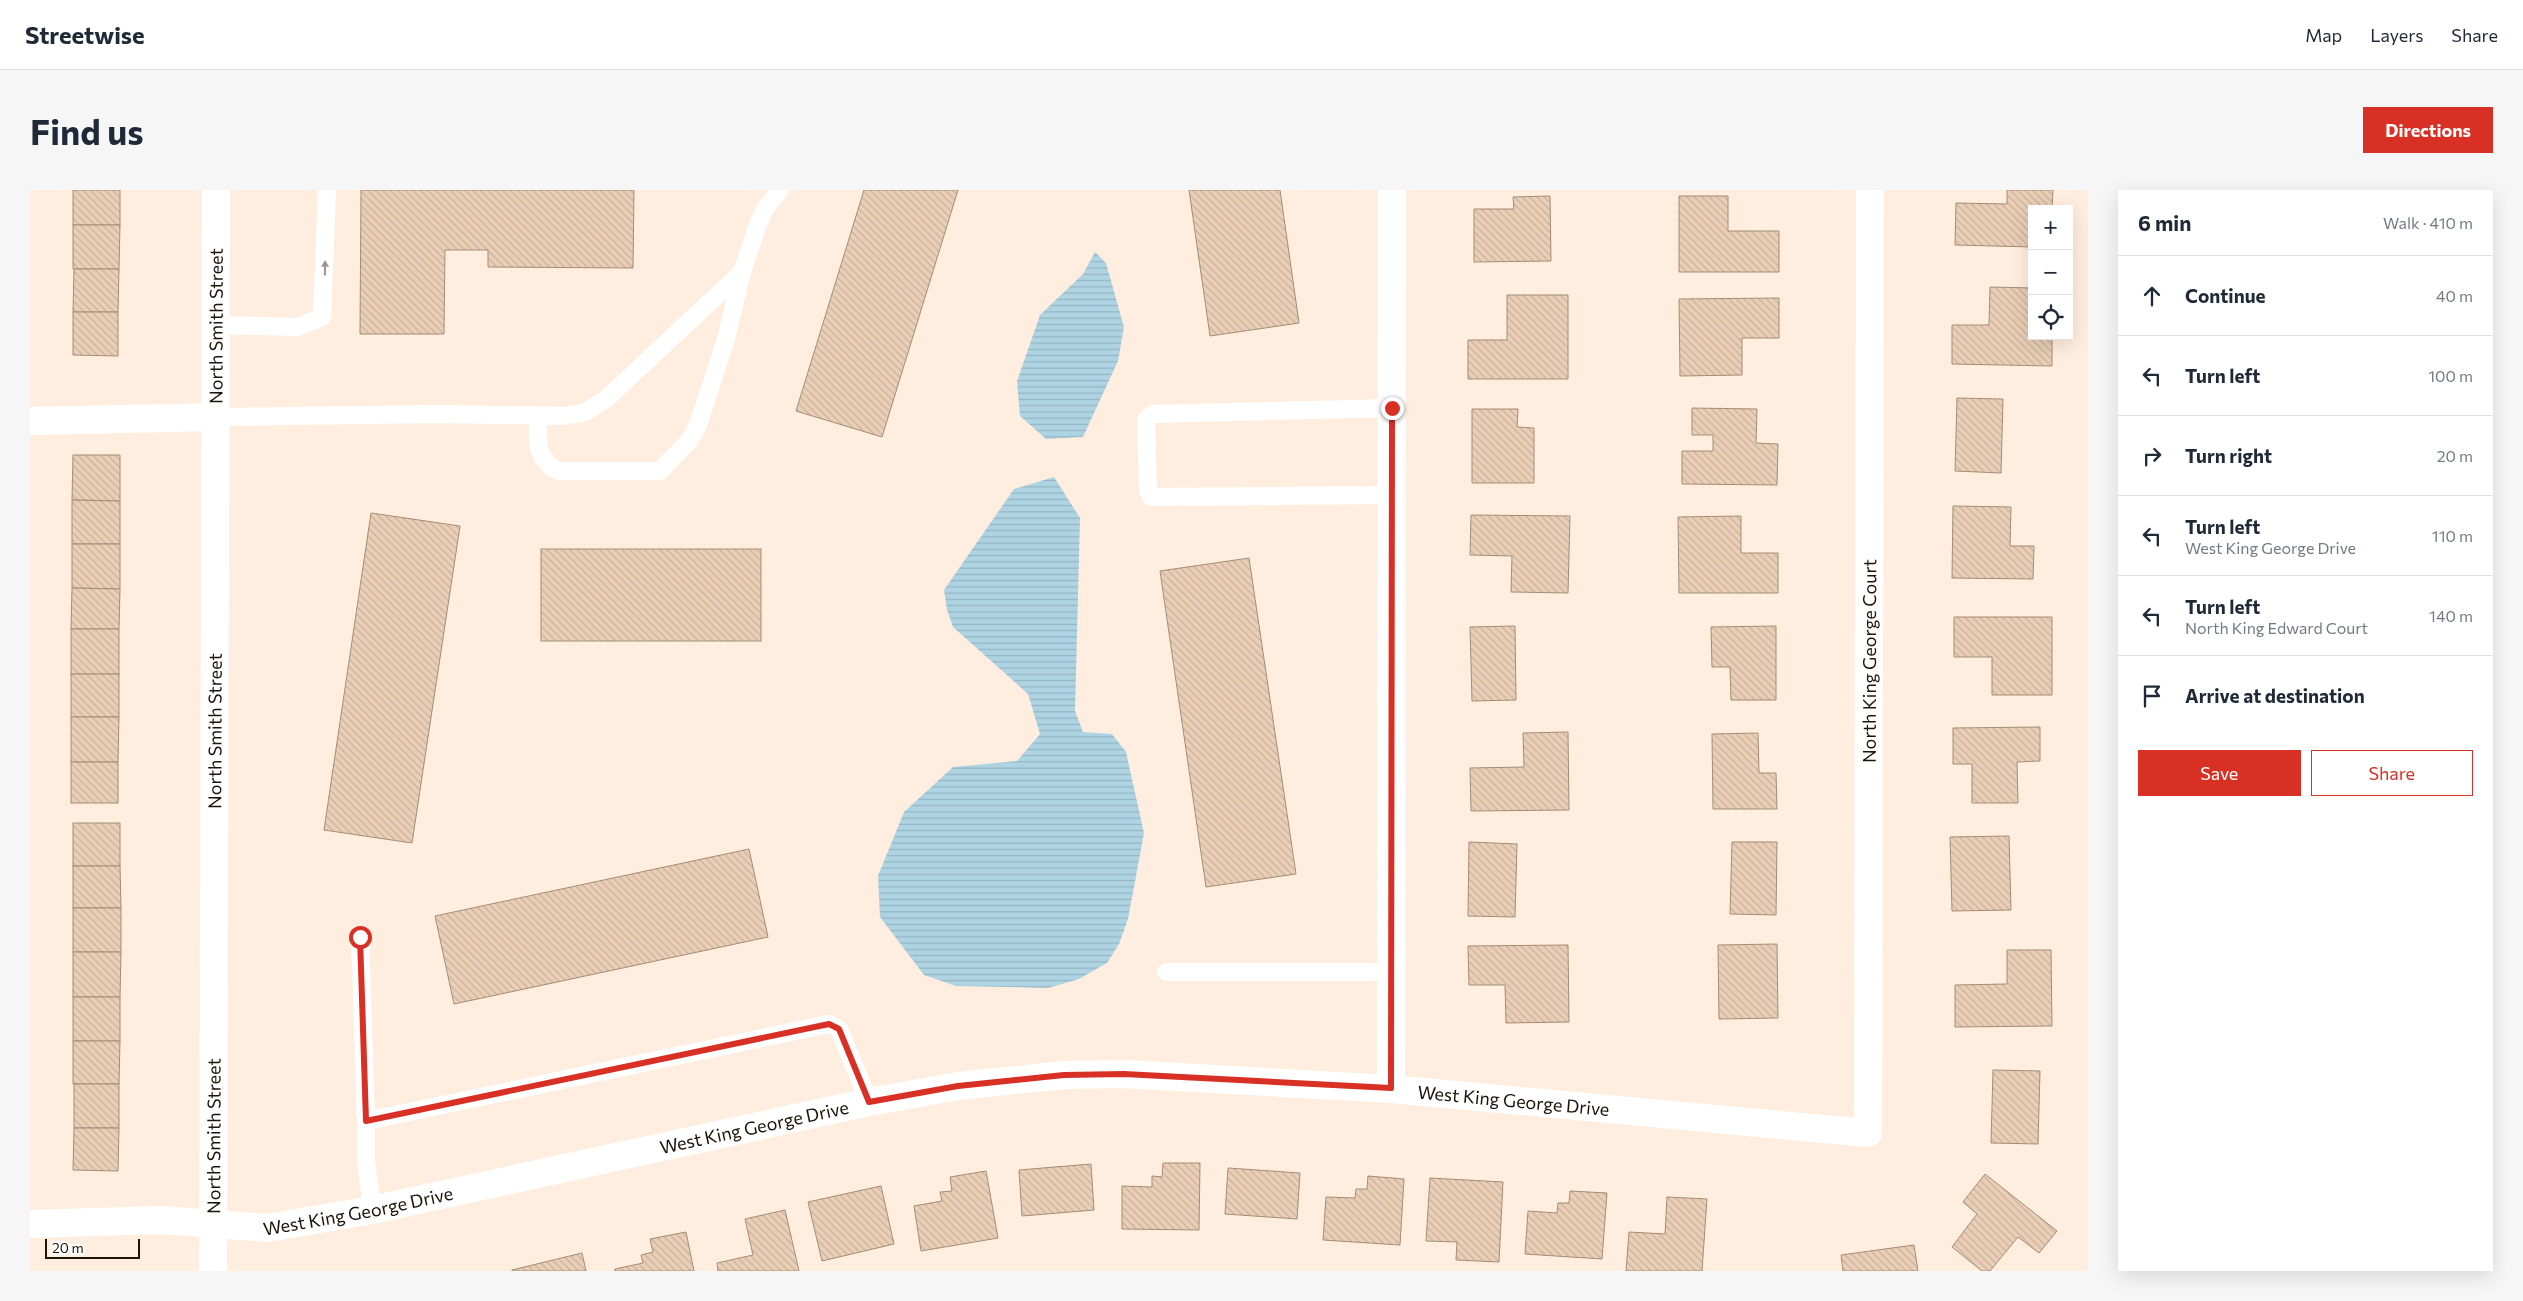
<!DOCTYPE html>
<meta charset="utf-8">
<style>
body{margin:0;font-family:Commissioner,sans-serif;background:#f6f6f7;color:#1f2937}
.controls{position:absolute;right:15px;top:15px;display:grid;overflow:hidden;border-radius:0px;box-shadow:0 5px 20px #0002}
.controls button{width:45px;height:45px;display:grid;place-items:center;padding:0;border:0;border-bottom:1px solid #e0e1e3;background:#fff;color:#1f2937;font:25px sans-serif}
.scale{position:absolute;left:15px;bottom:12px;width:95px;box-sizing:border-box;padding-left:5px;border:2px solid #1c130a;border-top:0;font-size:14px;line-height:18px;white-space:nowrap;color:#1c130a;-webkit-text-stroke:4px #fff;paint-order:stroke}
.stop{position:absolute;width:15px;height:15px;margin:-11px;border:4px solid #d93025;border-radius:50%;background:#fff}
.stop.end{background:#d93025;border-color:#fff;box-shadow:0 1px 5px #0008}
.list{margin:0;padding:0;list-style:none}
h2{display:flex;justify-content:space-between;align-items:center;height:65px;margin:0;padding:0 20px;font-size:21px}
h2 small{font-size:16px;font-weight:400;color:#747a83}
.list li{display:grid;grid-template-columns:32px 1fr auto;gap:15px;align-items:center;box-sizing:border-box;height:80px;padding:0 20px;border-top:1px solid #e0e1e3}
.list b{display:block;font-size:19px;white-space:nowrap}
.list p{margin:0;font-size:16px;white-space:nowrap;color:#747a83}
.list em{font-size:16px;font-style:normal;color:#747a83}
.actions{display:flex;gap:10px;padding:15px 20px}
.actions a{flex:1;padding:11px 0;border:1px solid #d93025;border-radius:0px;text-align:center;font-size:18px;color:#d93025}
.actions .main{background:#d93025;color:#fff}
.icon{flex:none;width:28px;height:28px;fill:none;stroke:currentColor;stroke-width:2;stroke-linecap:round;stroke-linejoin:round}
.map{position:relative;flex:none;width:2058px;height:1081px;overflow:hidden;border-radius:0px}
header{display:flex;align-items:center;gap:30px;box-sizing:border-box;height:70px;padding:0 25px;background:#fff;border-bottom:1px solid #e0e1e3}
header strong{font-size:24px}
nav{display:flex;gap:28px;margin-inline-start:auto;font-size:18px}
.intro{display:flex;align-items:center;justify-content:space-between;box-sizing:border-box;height:120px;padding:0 30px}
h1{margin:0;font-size:35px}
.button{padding:12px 22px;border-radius:0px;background:#d93025;color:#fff;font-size:18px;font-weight:700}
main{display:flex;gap:30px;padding:0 30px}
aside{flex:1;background:#fff;border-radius:0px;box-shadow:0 5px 20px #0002}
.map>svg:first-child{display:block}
</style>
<header>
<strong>Streetwise</strong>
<nav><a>Map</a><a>Layers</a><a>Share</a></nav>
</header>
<div class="intro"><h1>Find us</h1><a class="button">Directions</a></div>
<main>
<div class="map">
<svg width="2058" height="1081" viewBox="0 0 2058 1081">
<defs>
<pattern id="water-rules" width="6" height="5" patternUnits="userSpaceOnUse" patternTransform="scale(1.25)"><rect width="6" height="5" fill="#aed4e3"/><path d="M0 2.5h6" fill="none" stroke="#95b5c1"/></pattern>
<pattern id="building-back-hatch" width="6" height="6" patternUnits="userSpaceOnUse" patternTransform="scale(1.25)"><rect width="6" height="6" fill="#eacfb6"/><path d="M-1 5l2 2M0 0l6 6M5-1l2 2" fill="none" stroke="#c8b19b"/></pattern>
</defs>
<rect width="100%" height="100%" fill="#ffeedf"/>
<g fill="url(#water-rules)">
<polygon points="1065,62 1076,73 1094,137 1088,171 1053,247 1016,249 990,226 987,191 1010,125 1053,84"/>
<polygon points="1024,287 1050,328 1045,521 1053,542 1082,544 1096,562 1114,643 1098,729 1089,754 1077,773 1049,789 1018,798 926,796 894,785 850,727 848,686 874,622 923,577 987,571 1010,544 998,504 923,437 917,420 914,400 984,299"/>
</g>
<g fill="url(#building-back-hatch)" stroke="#a58c75">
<rect x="43" y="0" width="47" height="35"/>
<polygon points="331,0 604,0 603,78 458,77 458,60 415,60 414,144 330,144"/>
<polygon points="834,0 928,0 852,247 766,221"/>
<polygon points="1159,0 1250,0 1269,133 1180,146"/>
<polygon points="1977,0 2023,0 2022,19 2002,19 2002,57 1925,55 1926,13 1977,14"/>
<polygon points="1520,6 1521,71 1444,72 1444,19 1484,19 1483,7"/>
<polygon points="1649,6 1698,6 1698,41 1749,41 1749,82 1649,82"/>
<polygon points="43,35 90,35 89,79 43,79"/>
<polygon points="44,79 89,79 88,122 43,122"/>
<polygon points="1960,97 2002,98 2002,146 2022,146 2022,176 1922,174 1922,135 1959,135"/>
<polygon points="1477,105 1538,105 1538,189 1438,189 1438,150 1477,150"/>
<polygon points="1749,108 1749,148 1712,148 1712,185 1650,186 1649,109"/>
<polygon points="43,122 88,122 88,166 43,165"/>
<polygon points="1927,208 1973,209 1971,283 1925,281"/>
<polygon points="1662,218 1727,219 1726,253 1748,254 1747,295 1652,294 1652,261 1683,261 1683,245 1662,245"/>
<polygon points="1442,219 1488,219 1487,237 1504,238 1504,293 1442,293"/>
<polygon points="43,265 90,265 90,311 42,310"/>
<polygon points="42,310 90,311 90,354 42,354"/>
<polygon points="1923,316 1981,317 1980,356 2004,356 2003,389 1922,388"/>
<polygon points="341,323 430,336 382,653 294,640"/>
<polygon points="1441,325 1540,326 1538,403 1481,402 1482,366 1440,365"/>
<polygon points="1711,326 1711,363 1748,363 1748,403 1649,403 1648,327"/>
<polygon points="42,354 90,354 90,399 42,398"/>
<rect x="511" y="359" width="220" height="92"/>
<polygon points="1219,368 1266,684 1176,697 1130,381"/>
<polygon points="42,398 90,399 89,439 41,439"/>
<polygon points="1924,427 2022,427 2022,505 1962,505 1962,467 1924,467"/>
<polygon points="1485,436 1486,510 1442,511 1440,437"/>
<polygon points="1746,436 1746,510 1701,510 1700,477 1682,477 1681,437"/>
<rect x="41" y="439" width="48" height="45"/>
<rect x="41" y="484" width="48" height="43"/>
<polygon points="41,527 89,527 88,572 41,572"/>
<polygon points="2010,537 2010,571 1987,572 1988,613 1942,613 1942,574 1923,574 1923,538"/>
<polygon points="1538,542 1539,620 1441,621 1440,578 1494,577 1493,543"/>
<polygon points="1728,543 1729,583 1746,583 1747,619 1683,619 1682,544"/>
<rect x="41" y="572" width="47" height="41"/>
<rect x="43" y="633" width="47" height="43"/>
<polygon points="1979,646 1981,720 1922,721 1920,647"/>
<polygon points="1439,652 1487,654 1485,727 1438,726"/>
<polygon points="1702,652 1747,652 1746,725 1700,724"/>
<polygon points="719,659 738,747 424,814 405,726"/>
<polygon points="43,676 90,676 91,718 43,718"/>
<rect x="43" y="718" width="48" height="44"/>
<polygon points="1747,754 1748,828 1689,829 1688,755"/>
<polygon points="1538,755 1539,832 1476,833 1475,795 1439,795 1438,756"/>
<polygon points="1977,760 2021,760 2022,836 1925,837 1925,795 1977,794"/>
<polygon points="43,762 91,762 90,807 43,807"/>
<rect x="43" y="807" width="47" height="44"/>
<polygon points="43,851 90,851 89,894 43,894"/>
<polygon points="1963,880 2010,881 2008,954 1961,953"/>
<rect x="44" y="894" width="45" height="44"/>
<polygon points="44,938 89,938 88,981 43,980"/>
<polygon points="1133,973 1170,973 1169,1040 1092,1039 1092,996 1122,997 1122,986 1132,987"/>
<polygon points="1061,974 1064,1020 992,1026 989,980"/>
<polygon points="1198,978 1270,983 1267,1029 1195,1024"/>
<polygon points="956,981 968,1048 891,1061 884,1016 912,1011 910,1002 922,1001 920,987"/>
<polygon points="1955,984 2027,1041 2009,1063 1988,1047 1960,1081 1952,1081 1922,1057 1947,1024 1933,1012"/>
<polygon points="1338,986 1374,989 1370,1055 1293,1050 1296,1007 1325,1008 1326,999 1337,999"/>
<polygon points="1400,988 1473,992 1469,1072 1426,1070 1427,1052 1396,1051"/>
<polygon points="851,996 864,1054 792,1071 778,1012"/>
<polygon points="1540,1001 1577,1003 1572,1069 1495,1064 1498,1021 1527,1023 1528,1013 1539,1013"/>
<polygon points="1637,1007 1677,1009 1672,1081 1596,1081 1599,1042 1635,1044"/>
<polygon points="755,1020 769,1081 688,1081 687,1073 723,1065 715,1029"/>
<polygon points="656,1042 664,1081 585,1081 585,1079 613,1073 611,1065 623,1062 620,1049"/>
<polygon points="1884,1055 1888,1081 1813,1081 1811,1065"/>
<polygon points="552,1063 556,1081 482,1081 482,1080"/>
</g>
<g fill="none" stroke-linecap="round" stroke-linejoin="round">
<g stroke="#fff" stroke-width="18">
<polyline points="187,135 268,137 292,127 297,0"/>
<polyline points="1362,218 1122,224 1116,230 1118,300 1121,307 1362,305"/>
<polyline points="185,227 408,224 534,226 556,222 576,209 712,82 727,37 734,20 750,0"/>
<path d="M 508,227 C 508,252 504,267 528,281 L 630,281 L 659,251 L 668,235 L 696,149 L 712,82"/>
<polyline points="330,747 336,931"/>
<polyline points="1136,782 1361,782"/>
<polyline points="342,1020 336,970 336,931 799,834 809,839 839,912"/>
</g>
<g stroke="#fff" stroke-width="28">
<polyline points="0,231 185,227"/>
<polyline points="1361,899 1362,0"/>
<path id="s1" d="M 0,1034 L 131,1030 L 238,1038 L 342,1020 L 839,912 L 928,896 L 1034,885 L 1094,884 L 1361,899 L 1838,943 L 1840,0"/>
</g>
<path stroke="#fff" stroke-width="28" id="s2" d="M 183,1081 L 186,0"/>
</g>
<defs><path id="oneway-solid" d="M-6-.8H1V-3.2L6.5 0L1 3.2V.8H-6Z" transform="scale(1.25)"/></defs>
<use fill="#999591" href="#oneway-solid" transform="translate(295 78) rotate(-89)"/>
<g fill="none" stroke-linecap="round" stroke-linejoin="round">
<polyline stroke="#d93025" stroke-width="6" points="330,747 336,931 799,834 809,839 839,912 928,896 1034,885 1094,884 1361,898 1362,218"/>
</g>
<g text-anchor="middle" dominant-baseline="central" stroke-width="4" stroke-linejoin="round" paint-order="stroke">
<g font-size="18" fill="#1c130a" stroke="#fff">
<text stroke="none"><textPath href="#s2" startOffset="945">North Smith Street</textPath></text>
<text stroke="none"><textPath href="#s1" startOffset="2328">North King George Court</textPath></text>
<text stroke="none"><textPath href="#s2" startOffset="540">North Smith Street</textPath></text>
<text stroke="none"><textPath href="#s1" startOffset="1500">West King George Drive</textPath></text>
<text stroke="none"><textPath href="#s1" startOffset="735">West King George Drive</textPath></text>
<text stroke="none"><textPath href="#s2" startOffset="135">North Smith Street</textPath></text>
<text stroke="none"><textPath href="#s1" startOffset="330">West King George Drive</textPath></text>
</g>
</g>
</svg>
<div class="controls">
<button>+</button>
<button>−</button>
<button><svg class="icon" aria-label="locate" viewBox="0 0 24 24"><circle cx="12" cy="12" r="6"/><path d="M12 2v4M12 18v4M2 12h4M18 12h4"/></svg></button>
</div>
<div class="scale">20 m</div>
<div class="stop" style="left:330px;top:747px"></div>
<div class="stop end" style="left:1362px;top:218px"></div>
</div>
<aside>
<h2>6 min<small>Walk · 410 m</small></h2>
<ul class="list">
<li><svg class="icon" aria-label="ahead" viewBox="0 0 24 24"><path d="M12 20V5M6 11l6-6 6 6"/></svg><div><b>Continue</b></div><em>40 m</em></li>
<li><svg class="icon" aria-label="left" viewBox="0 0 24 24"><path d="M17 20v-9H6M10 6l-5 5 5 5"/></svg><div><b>Turn left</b></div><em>100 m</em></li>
<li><svg class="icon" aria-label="right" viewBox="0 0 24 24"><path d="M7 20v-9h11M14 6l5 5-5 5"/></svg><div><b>Turn right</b></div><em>20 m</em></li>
<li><svg class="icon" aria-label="left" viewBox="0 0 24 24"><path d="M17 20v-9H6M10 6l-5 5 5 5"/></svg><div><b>Turn left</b><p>West King George Drive</p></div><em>110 m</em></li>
<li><svg class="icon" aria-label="left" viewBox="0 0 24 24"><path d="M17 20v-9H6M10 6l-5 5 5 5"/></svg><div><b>Turn left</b><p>North King Edward Court</p></div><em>140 m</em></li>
<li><svg class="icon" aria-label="arrive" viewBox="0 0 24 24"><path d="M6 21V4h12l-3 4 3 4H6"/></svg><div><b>Arrive at destination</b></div></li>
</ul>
<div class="actions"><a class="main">Save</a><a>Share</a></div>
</aside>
</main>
